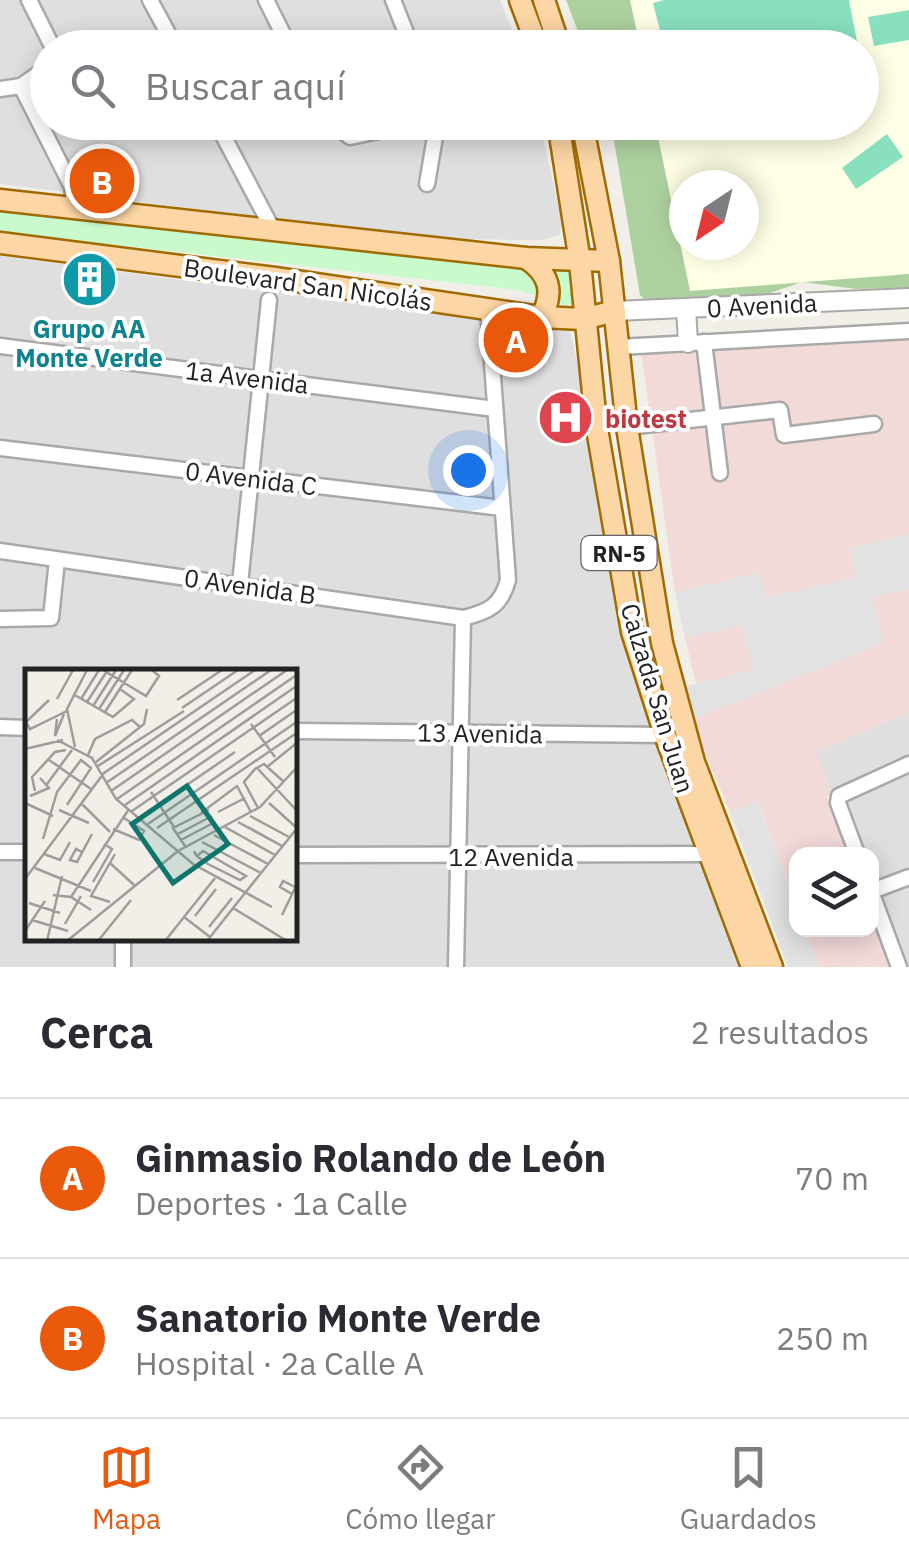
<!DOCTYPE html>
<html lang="es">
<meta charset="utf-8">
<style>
body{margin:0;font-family:"IBM Plex Sans",sans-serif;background:#f2f2f3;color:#2b2b33}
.controls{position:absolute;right:30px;bottom:30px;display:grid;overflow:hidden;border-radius:20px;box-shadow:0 5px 25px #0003}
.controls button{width:90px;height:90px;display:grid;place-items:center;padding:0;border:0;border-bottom:2px solid #e1e1e2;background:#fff;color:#2b2b33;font:50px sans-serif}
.compass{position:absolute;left:669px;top:170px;width:90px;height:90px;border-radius:50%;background:#fff;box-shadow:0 5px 25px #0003;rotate:215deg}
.you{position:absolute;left:468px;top:470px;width:35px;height:35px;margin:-25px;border:8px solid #fff;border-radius:50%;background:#1a73e8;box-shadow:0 0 0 15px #1a73e833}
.badge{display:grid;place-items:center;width:65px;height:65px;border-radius:50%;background:#ea580c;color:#fff;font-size:32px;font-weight:700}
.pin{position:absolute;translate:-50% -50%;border:5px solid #fff;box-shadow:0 2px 10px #0006}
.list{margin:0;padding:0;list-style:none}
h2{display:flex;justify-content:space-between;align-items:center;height:130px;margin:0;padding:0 40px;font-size:42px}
h2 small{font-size:32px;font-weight:400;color:#7c7c81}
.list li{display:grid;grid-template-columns:65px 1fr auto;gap:30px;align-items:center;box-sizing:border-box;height:160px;padding:0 40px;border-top:2px solid #e1e1e2}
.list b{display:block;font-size:38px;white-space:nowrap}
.list p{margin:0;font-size:32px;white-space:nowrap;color:#7c7c81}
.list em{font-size:32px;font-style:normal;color:#7c7c81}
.icon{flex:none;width:55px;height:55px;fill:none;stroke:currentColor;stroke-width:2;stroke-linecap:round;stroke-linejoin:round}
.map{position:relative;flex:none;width:909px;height:967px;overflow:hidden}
.search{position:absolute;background:#fff;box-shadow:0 5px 25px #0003;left:30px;right:30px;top:30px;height:110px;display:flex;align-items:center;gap:25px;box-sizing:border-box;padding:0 35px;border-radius:55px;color:#7c7c81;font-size:38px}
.sheet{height:450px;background:#fff}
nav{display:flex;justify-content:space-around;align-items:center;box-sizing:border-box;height:140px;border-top:2px solid #e1e1e2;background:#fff;font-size:28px;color:#7c7c81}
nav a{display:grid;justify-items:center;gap:5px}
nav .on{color:#ea580c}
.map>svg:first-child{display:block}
</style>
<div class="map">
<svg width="909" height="967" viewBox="0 0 909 967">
<rect width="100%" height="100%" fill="#f2efe9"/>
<g fill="#e0dfdf" fill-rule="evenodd">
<polygon points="0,0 500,0 519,47 48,48 48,122 540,123 562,223 559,235 543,240 443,239 115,199 116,164 81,166 98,196 0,184"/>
<path d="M 0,256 L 570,331 L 584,393 L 598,511 L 637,670 L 742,967 L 0,967 ZM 28,672 L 295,672 L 295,939 L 28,939 Z"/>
<polygon points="909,712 909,967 902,967 872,891 872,854 857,854 815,752"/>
</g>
<g fill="#f2dad9">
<polygon points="909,339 909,534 850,548 855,577 766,598 760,572 675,593 641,351 645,348"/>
<polygon points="909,589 909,712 816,752 832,794 827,797 848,854 796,854 796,906 759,803 730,812 691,720 883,643 873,597"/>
<polygon points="742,625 753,670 696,684 685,638"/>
<polygon points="872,919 889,967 819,967 805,930 872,929"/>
</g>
<path fill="#ffffe5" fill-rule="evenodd" d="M 630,0 L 909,0 L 909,274 L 690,291 L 655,123 L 862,122 L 862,48 L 640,47 ZM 684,185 L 744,185 L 744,245 L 684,245 Z"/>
<g fill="#add19e">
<polygon points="566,0 630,0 640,47 584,47"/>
<polygon points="611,123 655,123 690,291 909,274 909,288 857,289 802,282 758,297 646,301 640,295"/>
</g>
<polygon fill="#c8facc" points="0,209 567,261 576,303 565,305 518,290 0,232"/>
<g fill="#88e0be">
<polygon points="664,0 849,0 858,47 664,47 653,3"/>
<polygon points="909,10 909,40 874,46 868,17"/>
<polygon points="887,134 903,157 856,189 842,168"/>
</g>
<g fill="#e2e2e2">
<polygon points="909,534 909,589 873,597 883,643 691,720 681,687 753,670 742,625 685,638 675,593 761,572 766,598 855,577 850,548"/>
<polygon points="758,802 796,906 796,929 805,930 819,967 788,967 730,812"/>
</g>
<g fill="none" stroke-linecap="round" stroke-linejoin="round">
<defs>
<g id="minor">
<polyline points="29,0 53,48"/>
<polyline points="150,0 176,48"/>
<polyline points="266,0 290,48"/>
<polyline points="393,0 412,48"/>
<polyline points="21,86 72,187 75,210"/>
<polyline points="0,89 21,86 48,67"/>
<polyline points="216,122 274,232"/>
<polyline points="330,122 350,137 422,122"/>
<polyline points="427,184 436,131 434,122"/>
<polyline points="704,342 720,473"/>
<polyline points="0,346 495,409"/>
<polyline points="619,347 909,331"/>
<polyline points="627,427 780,410 784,435 874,424"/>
<polyline points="0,448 502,508"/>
<path d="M 0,551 L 463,618 C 488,612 501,606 508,580 L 488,309"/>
<polyline points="240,584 269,300"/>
<polyline points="0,619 51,618 57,560"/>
<polyline points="0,727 28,728"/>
<polyline points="295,731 665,735"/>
<polyline points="0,852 28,852"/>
<polyline points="857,854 838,803 839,796 909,764"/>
<polyline points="295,855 714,854"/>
<polyline points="872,891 909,877"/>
<polyline points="872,894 899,967"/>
<polyline points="123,967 123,939"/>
<polyline points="456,967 463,618"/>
</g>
<g id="tertiary">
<polyline points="686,308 688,343"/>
<polyline points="615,311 909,298"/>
</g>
<g id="primary">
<polyline points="520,0 538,48"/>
<polyline points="544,0 560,48"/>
<polyline points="558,122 580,262 596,423 632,632 665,735 752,967"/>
<polyline points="582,122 609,261 627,427 662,643 694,762 772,967"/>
<polyline points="0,200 526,258 609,261"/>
<polyline points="0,243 275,278 541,317 583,319 615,311"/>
<path d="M 526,258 C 549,273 555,292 541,317"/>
</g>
</defs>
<use href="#minor" stroke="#a9a9a9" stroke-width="19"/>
<use href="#tertiary" stroke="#a9a9a9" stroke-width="22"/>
<use href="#primary" stroke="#a06b00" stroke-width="25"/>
<use href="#minor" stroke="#fff" stroke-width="14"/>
<use href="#tertiary" stroke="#fff" stroke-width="18"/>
<use href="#primary" stroke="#fcd6a4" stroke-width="20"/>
</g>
<defs>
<symbol id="building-disc" viewBox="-11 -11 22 22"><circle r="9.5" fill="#0f9aa8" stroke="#fff"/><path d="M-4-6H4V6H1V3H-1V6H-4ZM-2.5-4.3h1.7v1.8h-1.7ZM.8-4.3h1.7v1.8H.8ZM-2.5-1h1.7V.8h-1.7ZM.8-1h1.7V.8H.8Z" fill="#fff"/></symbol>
<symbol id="hospital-disc" viewBox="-11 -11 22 22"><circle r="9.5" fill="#e0444e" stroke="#fff"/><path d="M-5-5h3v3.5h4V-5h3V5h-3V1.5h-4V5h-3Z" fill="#fff"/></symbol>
</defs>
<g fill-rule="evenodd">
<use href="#building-disc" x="58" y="248" width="63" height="63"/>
<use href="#hospital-disc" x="534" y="386" width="63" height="63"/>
</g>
<g text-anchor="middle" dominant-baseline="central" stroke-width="8" stroke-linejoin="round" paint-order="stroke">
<rect fill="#fff" stroke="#646464" stroke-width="2.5" x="581.5" y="536" width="75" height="34" rx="8"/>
<g font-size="22" font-weight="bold" fill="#222">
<text x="619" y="553">RN-5</text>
</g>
<g font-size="25" fill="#222" stroke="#fff">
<text transform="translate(308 284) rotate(8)">Boulevard San Nicolás</text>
<text transform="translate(762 305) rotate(-3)">0 Avenida</text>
<text transform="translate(247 377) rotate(7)">1a Avenida</text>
<text transform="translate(251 478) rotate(7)">0 Avenida C</text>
<text transform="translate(250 586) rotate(8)">0 Avenida B</text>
<text transform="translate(658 698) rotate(73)">Calzada San Juan</text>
<text transform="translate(480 733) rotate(1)">13 Avenida</text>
<text x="511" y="856">12 Avenida</text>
</g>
<g font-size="25" font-weight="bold" fill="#0d838f" stroke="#fff">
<text x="89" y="328">Grupo AA<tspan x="89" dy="29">Monte Verde</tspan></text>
</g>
<g font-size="25" font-weight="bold" fill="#be3a42" stroke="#fff" text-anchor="start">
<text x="605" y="418">biotest</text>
</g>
</g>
<g transform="translate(25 669)">
<rect width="272" height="272" fill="#f2efe9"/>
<path fill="none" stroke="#9f9d99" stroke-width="2.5" d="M 78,1 L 121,27 L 134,7 L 127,1M 48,25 L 88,48 L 109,30 L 95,20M 32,30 L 48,1M 56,30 L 74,1M 24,31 L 1,53 L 5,60 L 42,42M 152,31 L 197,1M 62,33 L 82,2M 68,37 L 91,1M 157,39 L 213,1M 74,40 L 99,1M 80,43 L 107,1M 32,50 L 30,67 L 39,45M 226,55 L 250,88M 234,67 L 273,40M 32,71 L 67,89 L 91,130 L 168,195 L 247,238M 50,78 L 42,40 L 62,1M 0,80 L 38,71M 63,86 L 70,70 L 107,51 L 115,58M 24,91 L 66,120M 71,93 L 119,55 L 122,40M 73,97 L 159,42M 242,98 L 273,73M 233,100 L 273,143M 81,114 L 246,1M 22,115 L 47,81M 10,122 L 7,108 L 30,83 L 41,81M 86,122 L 262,1M 126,123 L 149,158M 5,127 L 24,119 L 15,109M 92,130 L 273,5M 0,134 L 28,147M 56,134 L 85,163M 244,134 L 273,160M 100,136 L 273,16M 233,139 L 219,113 L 230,100 L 239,95 L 258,112M 34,141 L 64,154M 107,142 L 273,28M 193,143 L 220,129M 176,144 L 212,117 L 226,143M 225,147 L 264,168M 115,148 L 210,83M 213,153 L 257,177M 123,155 L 273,52M 200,158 L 250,186M 223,158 L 250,173M 132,159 L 273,63M 88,160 L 114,171 L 119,162 L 99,149M 151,166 L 187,147M 189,166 L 243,195M 18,170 L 32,123 L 56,91 L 66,99 L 42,136M 156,171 L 190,153M 198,171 L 236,191M 177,173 L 236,204M 160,177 L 148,159 L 184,141M 153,182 L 235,138 L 273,97M 169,182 L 171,186 L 173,188 L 183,195 L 215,211 L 221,207 L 178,182 L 172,187M 57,183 L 51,180 L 45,191 L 52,193 L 67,165M 19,185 L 35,191 L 45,173M 85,194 L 109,216M 10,199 L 66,222M 0,210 L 79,104 L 230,1M 68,213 L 87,180 L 79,175M 220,224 L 273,158M 267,225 L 255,218 L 258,212 L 270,218M 28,226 L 46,228 L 66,241M 46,228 L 104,140M 85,233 L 66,227 L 90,185M 4,234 L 35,244M 208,239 L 262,272M 257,246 L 273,213M 170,247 L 191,220M 159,248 L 185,268M 7,251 L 43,262M 40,255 L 56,227M 184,258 L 207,229M 0,262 L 20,232M 22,272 L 37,207M 42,272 L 153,182M 73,272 L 106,231M 140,272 L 190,209M 182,272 L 220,224"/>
<path fill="#0f766e" fill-opacity="0.15" stroke="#0f766e" stroke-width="5" d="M 162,117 L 203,175 L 148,214 L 107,155 Z"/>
<rect width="272" height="272" fill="none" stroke="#222" stroke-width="5"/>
</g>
</svg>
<div class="controls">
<button><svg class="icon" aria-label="layers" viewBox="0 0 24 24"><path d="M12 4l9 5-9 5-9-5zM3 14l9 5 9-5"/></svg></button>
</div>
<svg class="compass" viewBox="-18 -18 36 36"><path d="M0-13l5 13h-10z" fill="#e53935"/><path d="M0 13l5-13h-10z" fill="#7c7c81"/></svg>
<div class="you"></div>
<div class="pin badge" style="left:516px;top:340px">A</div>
<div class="pin badge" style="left:102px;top:181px">B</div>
<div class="search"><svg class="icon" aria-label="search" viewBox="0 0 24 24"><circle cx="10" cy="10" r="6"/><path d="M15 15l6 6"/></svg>Buscar aquí</div>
</div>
<section class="sheet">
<h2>Cerca<small>2 resultados</small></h2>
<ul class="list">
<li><span class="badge">A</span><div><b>Ginmasio Rolando de León</b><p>Deportes · 1a Calle</p></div><em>70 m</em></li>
<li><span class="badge">B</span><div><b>Sanatorio Monte Verde</b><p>Hospital · 2a Calle A</p></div><em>250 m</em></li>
</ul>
</section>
<nav>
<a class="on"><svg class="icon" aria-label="map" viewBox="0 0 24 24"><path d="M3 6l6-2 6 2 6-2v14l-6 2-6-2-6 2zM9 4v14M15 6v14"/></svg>Mapa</a>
<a><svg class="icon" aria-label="directions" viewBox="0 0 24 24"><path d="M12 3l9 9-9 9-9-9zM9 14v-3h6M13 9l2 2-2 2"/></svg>Cómo llegar</a>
<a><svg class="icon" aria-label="saved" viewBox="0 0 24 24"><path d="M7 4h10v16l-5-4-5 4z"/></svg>Guardados</a>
</nav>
